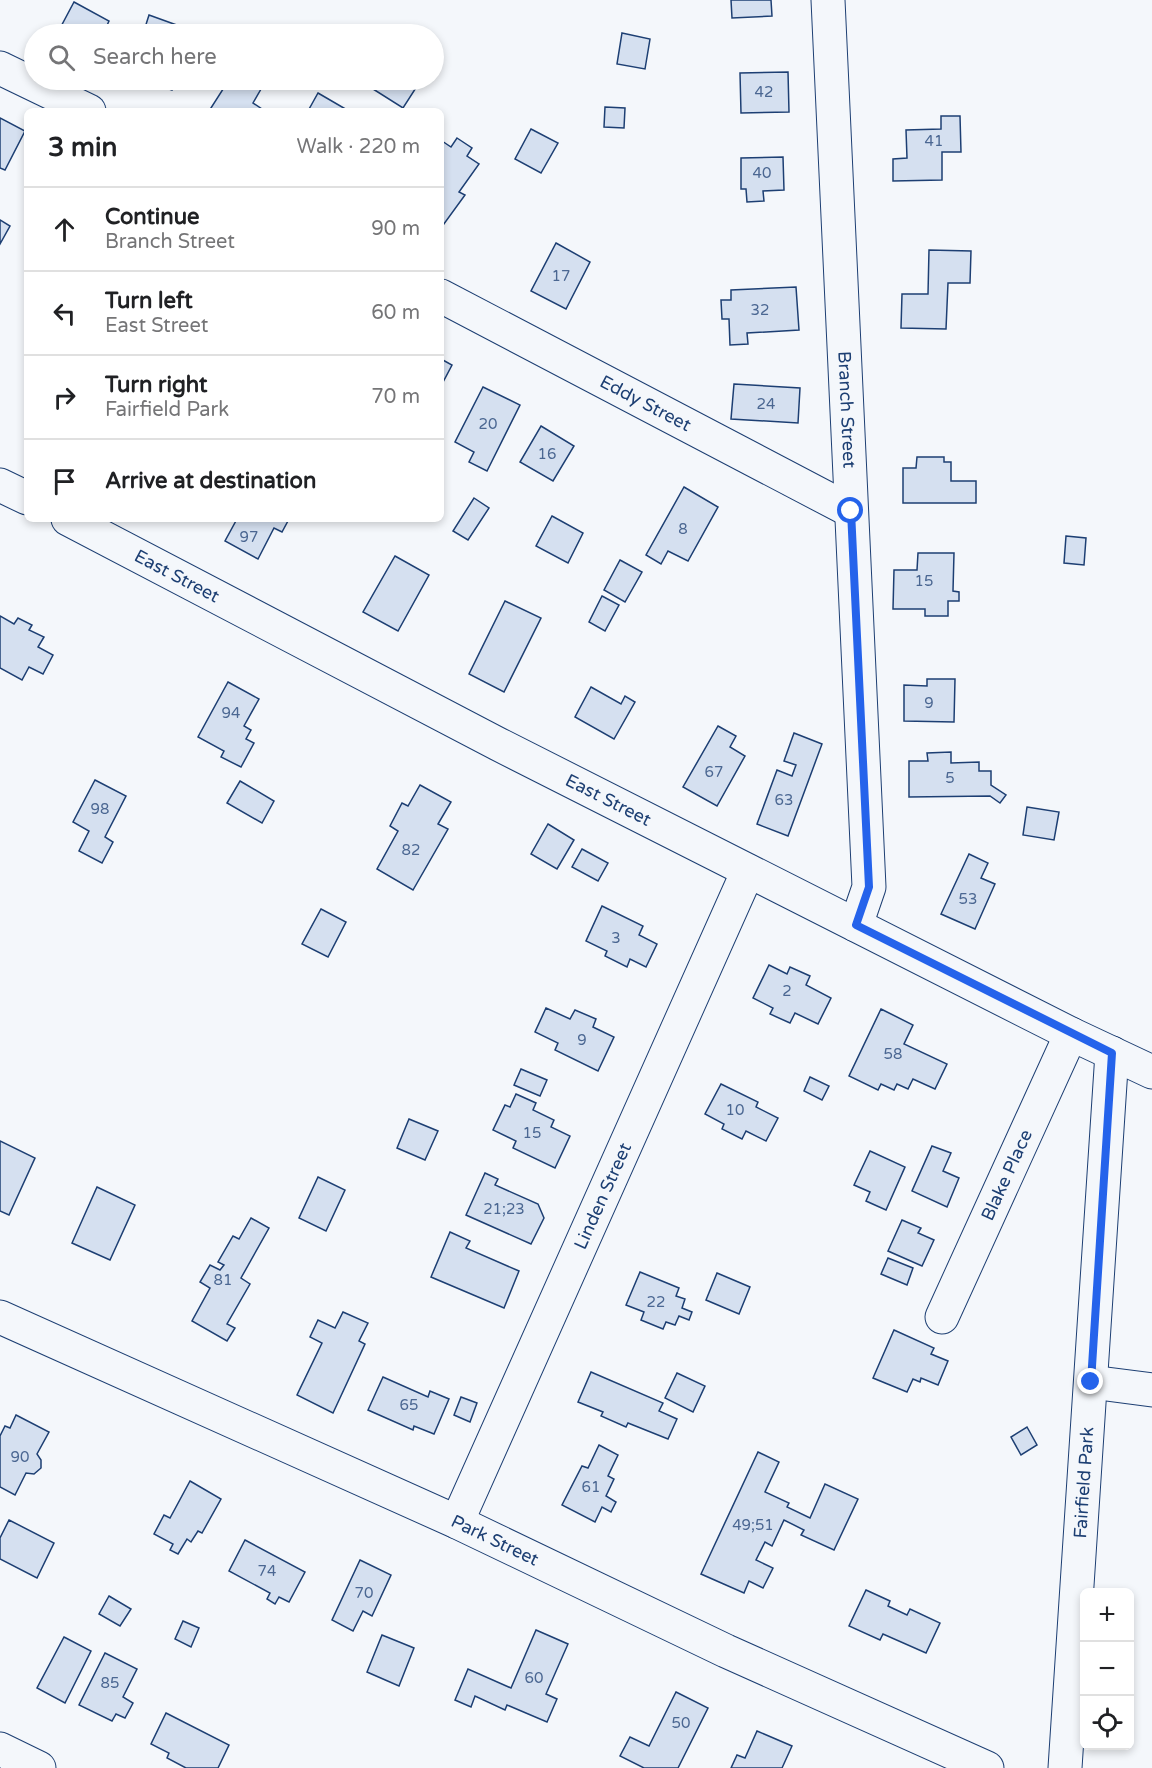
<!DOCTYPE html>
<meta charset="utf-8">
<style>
body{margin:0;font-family:"Varela Round",sans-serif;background:#f2f2f2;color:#202124}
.controls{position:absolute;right:18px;bottom:18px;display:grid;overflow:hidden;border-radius:9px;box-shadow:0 3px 9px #0003}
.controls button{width:54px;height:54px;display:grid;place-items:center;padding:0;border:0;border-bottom:2px solid #e0e0e0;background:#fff;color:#202124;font:30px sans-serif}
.stop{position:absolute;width:18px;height:18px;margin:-14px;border:4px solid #2563eb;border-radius:50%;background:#fff}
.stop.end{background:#2563eb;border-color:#fff;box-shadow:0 2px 6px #0008}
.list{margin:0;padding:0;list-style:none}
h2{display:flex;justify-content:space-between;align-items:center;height:78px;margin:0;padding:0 24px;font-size:26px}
h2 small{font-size:20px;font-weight:400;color:#757577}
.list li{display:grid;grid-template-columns:39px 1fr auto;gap:18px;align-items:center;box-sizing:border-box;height:84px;padding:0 24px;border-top:2px solid #e0e0e0}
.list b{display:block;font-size:22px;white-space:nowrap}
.list p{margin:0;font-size:20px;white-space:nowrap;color:#757577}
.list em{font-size:20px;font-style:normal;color:#757577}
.icon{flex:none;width:33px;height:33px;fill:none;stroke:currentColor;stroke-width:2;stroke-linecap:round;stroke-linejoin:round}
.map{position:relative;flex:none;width:1152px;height:1768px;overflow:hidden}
.search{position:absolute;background:#fff;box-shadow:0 3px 9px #0003;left:24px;top:24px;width:420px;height:66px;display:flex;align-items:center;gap:15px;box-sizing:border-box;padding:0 21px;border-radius:33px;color:#757577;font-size:22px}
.panel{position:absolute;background:#fff;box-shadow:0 3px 9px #0003;left:24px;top:108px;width:420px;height:414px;border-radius:9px}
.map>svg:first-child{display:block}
</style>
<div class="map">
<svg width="1152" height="1768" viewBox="0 0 1152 1768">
<rect width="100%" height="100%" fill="#f4f7fb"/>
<g fill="#d5e0f0" stroke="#1d3f73" stroke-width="1.5">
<polygon points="731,0 771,0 772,16 732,18"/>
<polygon points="74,2 109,21 103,34 57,34"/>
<polygon points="149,15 185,28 183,34 143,34"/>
<polygon points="622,33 650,39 645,69 617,64"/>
<polygon points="788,72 789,112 741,113 740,73"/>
<polygon points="142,80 176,80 172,90"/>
<polygon points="236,80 246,80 261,89 253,103 262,109 261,111 209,111 225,86 230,89"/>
<polygon points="380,80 421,80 403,108 373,89"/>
<polygon points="318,93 349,111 308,111"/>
<polygon points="605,107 625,108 624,128 604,127"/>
<polygon points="941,116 960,116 961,152 942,152 942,180 893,181 893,159 907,158 906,130 941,129"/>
<polygon points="0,118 25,131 5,170 0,168"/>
<polygon points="531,129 558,143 541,173 515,159"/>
<polygon points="457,138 472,148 467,156 479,164 459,192 465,195 441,228 441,143 442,141 451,147"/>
<polygon points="783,157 784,190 763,191 764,201 747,202 746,189 741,189 741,158"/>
<polygon points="0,220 10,226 0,244"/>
<polygon points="556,243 590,262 566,309 531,291"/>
<polygon points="929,250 971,251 970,283 948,283 946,329 901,328 902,294 928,294"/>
<polygon points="796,287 799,330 747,333 748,344 730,345 729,319 722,319 721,300 731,300 731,290"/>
<polygon points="441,359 452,365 441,386"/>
<polygon points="734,384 800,388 798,423 731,419"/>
<polygon points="483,387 520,405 487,471 469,462 474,452 455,442"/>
<polygon points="541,426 574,446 553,481 520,462"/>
<polygon points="917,457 944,457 944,462 951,462 951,481 976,481 976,503 903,503 903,468 916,468"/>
<polygon points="684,487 718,507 688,561 668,551 661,564 646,555"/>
<polygon points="474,498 489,508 468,540 453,531"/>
<polygon points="552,516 583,533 568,563 536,546"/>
<polygon points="237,519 289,519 282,532 274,528 258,559 225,541"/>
<polygon points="1066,536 1086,538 1084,565 1064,563"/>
<polygon points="918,553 954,553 953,591 959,592 959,601 948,601 948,616 925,616 925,609 893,609 894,570 917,570"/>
<polygon points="395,556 429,575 398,631 363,612"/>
<polygon points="620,560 642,572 625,602 604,590"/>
<polygon points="602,596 619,605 605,631 589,622"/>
<polygon points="505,601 541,618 504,692 469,674"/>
<polygon points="0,616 14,624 18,618 32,625 29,630 44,637 38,647 53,655 43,674 29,667 22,680 0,668"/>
<polygon points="927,679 955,679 954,722 904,721 904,685 927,686"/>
<polygon points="228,682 259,699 244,726 251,730 246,739 254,743 241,767 221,757 224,751 198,737"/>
<polygon points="591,687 621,704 625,696 635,702 614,739 575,717"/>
<polygon points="718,726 736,736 730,747 745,756 717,806 683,787"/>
<polygon points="794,733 822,744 788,836 757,824 777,770 792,776 796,765 784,761"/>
<polygon points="951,752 951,763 979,762 979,771 991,771 991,785 1006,795 1000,803 990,796 909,797 909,761 928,761 927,753"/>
<polygon points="95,780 126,796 105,837 113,842 102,863 79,851 89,831 73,822"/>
<polygon points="240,781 274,801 262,823 227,803"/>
<polygon points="420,785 451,802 438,824 448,829 413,890 377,869 398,831 390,826 402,803 408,806"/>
<polygon points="1027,807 1059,812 1054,840 1023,835"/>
<polygon points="548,824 574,840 557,869 531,854"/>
<polygon points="582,849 608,863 598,881 572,867"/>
<polygon points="969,854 988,863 981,878 995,884 975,929 941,914"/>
<polygon points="602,906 643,926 639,935 657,944 646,967 630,959 627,967 605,956 607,951 586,941"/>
<polygon points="321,909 346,922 328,957 302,944"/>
<polygon points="769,965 787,974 790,967 810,976 806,985 831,998 818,1024 795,1013 790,1023 770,1014 773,1008 753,998"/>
<polygon points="546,1008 570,1019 575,1010 596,1019 593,1027 614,1037 598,1071 555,1050 558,1043 535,1032"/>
<polygon points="881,1009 913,1025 904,1044 947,1064 935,1089 913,1079 908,1089 897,1084 894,1090 881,1084 878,1090 849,1076"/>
<polygon points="521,1069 547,1080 540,1096 514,1085"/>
<polygon points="810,1077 829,1086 822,1100 804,1091"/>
<polygon points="721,1084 758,1102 756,1107 778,1118 766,1141 746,1131 742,1139 722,1129 724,1124 705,1114"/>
<polygon points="516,1094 536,1103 533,1110 554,1120 551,1127 570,1136 555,1168 513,1148 516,1141 493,1130 505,1105 510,1107"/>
<polygon points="409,1119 438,1131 425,1160 397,1148"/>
<polygon points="0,1141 35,1158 9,1215 0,1211"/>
<polygon points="932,1146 951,1153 943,1171 959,1178 947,1207 912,1191"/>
<polygon points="870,1151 905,1167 886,1210 866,1201 870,1192 854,1185"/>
<polygon points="485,1173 498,1179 495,1185 538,1204 544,1218 531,1244 466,1215"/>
<polygon points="318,1177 345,1190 326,1231 299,1218"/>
<polygon points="97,1187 135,1205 110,1260 72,1243"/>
<polygon points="251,1218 269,1228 241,1278 250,1284 227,1324 235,1328 227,1341 192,1321 210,1288 200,1282 210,1265 220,1270 224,1265 218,1262 233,1236 239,1239"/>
<polygon points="902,1220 921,1228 918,1233 934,1240 922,1266 888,1251"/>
<polygon points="450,1232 470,1241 466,1248 519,1271 504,1308 431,1277"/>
<polygon points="888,1258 913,1268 907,1285 881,1274"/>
<polygon points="640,1272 679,1288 676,1296 685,1299 682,1308 692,1312 689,1320 679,1316 675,1325 666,1322 663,1329 641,1320 644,1312 626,1305"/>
<polygon points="717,1273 750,1287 739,1314 706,1300"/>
<polygon points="343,1312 368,1323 359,1341 365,1344 333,1413 297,1395 322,1343 310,1337 318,1320 335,1328"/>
<polygon points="894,1330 934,1348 931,1354 948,1361 938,1385 921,1378 920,1382 913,1379 907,1392 873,1378"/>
<polygon points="591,1372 663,1403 659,1411 677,1419 668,1439 628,1423 626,1427 601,1416 603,1412 578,1402"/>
<polygon points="677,1373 705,1386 693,1412 665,1398"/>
<polygon points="383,1377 428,1397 430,1391 449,1399 434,1434 414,1426 413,1430 368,1410"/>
<polygon points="461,1397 477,1403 470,1422 454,1415"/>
<polygon points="16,1415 49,1432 37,1454 41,1460 41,1468 34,1474 26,1473 15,1495 0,1487 0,1436 5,1426 10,1428"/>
<polygon points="1027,1427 1037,1445 1021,1455 1011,1437"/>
<polygon points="599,1445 618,1455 608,1476 614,1479 606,1496 616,1502 611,1512 602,1507 595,1522 562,1505 582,1466 588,1468"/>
<polygon points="758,1452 779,1462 765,1492 789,1503 787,1507 810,1518 825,1484 858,1499 834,1550 801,1535 804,1530 784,1520 772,1546 765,1542 756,1560 773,1568 763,1588 749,1581 744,1593 701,1574"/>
<polygon points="190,1481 221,1499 202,1533 198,1531 191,1542 187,1539 178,1554 170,1550 173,1544 154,1534 164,1515 170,1518"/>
<polygon points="9,1520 54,1543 37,1578 0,1559 0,1538"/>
<polygon points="245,1540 305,1572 289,1602 279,1597 275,1604 267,1599 270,1593 229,1571"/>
<polygon points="360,1560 391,1575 372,1616 363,1611 353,1631 332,1620"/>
<polygon points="866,1590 890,1601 888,1606 907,1615 910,1609 940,1623 926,1653 883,1634 880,1640 849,1626"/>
<polygon points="109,1596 131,1609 120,1626 99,1614"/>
<polygon points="183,1621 199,1628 191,1647 175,1639"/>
<polygon points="536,1630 568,1644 546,1694 557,1699 547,1722 507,1705 505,1710 475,1696 471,1707 455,1700 468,1669 511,1688"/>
<polygon points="382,1635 414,1648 399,1686 367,1672"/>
<polygon points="64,1637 91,1651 65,1703 37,1688"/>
<polygon points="105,1653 137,1669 123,1697 133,1703 125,1718 116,1714 112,1721 79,1705"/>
<polygon points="676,1692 708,1708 678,1768 644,1768 620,1756 630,1737 649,1746"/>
<polygon points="166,1713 229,1745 218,1768 186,1768 167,1758 169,1753 151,1744"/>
<polygon points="757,1731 792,1746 782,1768 731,1768 737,1755 745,1758"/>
</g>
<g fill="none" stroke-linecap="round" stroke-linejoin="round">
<defs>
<g id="minor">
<path id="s1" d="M 828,0 L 869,887 L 856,925"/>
<polyline points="0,68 89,111"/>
<path id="s2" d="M 441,296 L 851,511"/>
<path id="s3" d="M 0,1317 L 457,1522 L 726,1651 L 987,1768"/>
<path id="s4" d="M 942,1317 L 1071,1034"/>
<polyline points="1091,1382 1152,1390"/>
<path id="s5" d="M 457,1522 L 748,871"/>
<polyline points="0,1749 39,1768"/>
<path id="s6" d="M 1065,1768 L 1112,1053"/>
</g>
<g id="major">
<polyline points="0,485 27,498"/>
<path id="s7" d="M 68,519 L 498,744 L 1071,1034 L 1152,1072"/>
</g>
</defs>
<use href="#minor" stroke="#1d3f73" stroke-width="35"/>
<use href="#major" stroke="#1d3f73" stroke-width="35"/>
<use href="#minor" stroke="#f4f7fb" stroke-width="33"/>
<use href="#major" stroke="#f4f7fb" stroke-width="33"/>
</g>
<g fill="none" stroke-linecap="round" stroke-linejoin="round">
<polyline stroke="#2563eb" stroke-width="8" points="851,511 869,887 856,925 1112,1053 1091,1382"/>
</g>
<g text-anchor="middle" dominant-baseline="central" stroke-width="4.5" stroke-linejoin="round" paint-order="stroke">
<g font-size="15" fill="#4b6792">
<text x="764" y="92">42</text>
<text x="934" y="141">41</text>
<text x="762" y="173">40</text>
<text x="561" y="276">17</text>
<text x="760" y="310">32</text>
<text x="766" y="404">24</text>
<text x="488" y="424">20</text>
<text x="547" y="454">16</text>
<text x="683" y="529">8</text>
<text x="249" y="537">97</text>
<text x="924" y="581">15</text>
<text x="929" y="703">9</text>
<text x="231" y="713">94</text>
<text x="714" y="772">67</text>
<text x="950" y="778">5</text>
<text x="784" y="800">63</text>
<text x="100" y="809">98</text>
<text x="411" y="850">82</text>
<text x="968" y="899">53</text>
<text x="616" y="938">3</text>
<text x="787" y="991">2</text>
<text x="582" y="1040">9</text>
<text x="893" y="1054">58</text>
<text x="735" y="1110">10</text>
<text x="532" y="1133">15</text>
<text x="504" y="1209">21;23</text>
<text x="223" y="1280">81</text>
<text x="656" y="1302">22</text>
<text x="409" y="1405">65</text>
<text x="20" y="1457">90</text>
<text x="591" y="1487">61</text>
<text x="753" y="1525">49;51</text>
<text x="267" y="1571">74</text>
<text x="364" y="1593">70</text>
<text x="534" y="1678">60</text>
<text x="110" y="1683">85</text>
<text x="681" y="1723">50</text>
</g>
<g font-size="18" fill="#1d3f73" stroke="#f4f7fb">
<text stroke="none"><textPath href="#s2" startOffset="231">Eddy Street</textPath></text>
<text stroke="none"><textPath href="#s1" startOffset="410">Branch Street</textPath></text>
<text stroke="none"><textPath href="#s7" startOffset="123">East Street</textPath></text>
<text stroke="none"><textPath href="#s7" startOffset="609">East Street</textPath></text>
<text stroke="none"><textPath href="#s4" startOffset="156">Blake Place</textPath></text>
<text stroke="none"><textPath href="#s5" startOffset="357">Linden Street</textPath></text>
<text stroke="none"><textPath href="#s6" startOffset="286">Fairfield Park</textPath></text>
<text stroke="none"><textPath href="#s3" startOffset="543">Park Street</textPath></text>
</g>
</g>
</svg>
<div class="controls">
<button>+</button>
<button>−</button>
<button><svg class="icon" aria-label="locate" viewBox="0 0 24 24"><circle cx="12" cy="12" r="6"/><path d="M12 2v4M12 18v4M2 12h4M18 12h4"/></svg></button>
</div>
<div class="stop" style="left:851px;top:511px"></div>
<div class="stop end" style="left:1091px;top:1382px"></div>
<div class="search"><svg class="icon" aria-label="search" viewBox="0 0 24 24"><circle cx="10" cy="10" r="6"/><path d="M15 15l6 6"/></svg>Search here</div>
<section class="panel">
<h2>3 min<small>Walk · 220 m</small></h2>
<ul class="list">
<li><svg class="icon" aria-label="ahead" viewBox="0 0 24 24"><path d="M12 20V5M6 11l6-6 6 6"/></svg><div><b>Continue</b><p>Branch Street</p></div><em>90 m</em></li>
<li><svg class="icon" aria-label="left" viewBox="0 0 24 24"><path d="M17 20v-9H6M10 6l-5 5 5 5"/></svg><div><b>Turn left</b><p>East Street</p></div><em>60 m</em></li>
<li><svg class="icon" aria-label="right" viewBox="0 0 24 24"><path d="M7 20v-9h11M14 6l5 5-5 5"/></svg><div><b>Turn right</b><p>Fairfield Park</p></div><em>70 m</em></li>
<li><svg class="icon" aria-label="arrive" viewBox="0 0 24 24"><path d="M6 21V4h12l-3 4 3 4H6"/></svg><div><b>Arrive at destination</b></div></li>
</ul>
</section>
</div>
